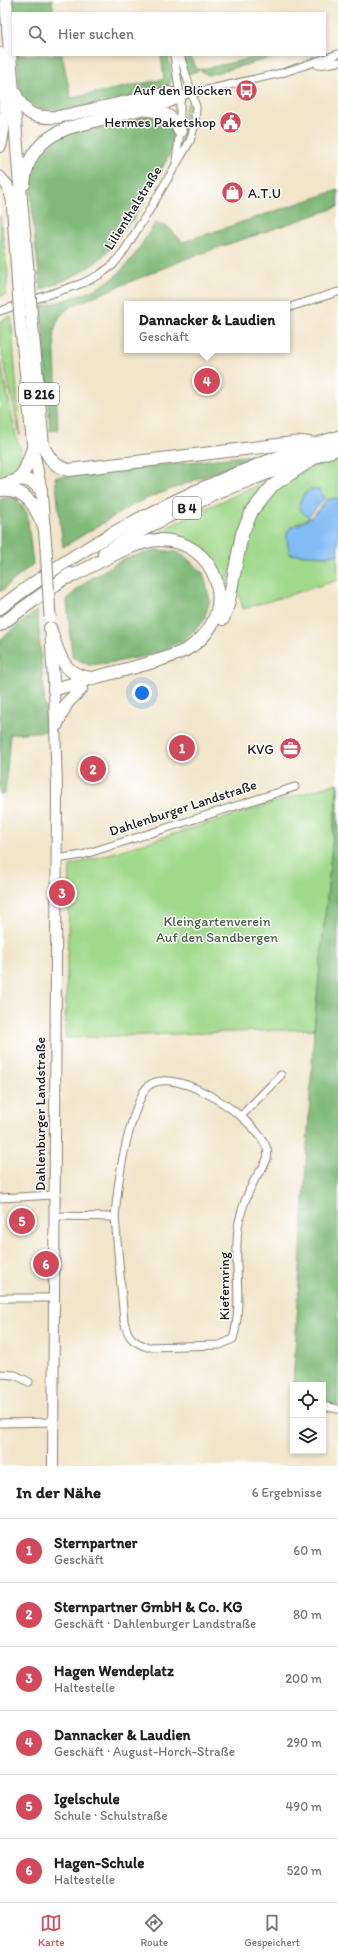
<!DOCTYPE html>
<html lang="de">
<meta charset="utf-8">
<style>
body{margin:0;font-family:Itim,sans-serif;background:#f6f6f6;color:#202124}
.controls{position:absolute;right:12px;bottom:12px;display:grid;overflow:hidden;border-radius:0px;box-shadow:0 2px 6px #0003}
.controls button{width:36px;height:36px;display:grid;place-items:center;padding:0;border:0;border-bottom:1px solid #e0e0e0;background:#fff;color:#202124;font:20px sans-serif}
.you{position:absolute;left:142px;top:693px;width:14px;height:14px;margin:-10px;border:3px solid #fff;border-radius:50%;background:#1a73e8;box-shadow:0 0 0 6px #1a73e833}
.badge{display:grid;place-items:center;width:26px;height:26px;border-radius:50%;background:#d1495b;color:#fff;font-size:13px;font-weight:700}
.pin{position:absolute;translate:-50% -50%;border:2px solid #fff;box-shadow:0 1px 4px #0006}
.popup{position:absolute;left:124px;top:301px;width:166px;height:52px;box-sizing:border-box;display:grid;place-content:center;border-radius:0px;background:#fff;filter:drop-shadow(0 1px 3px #0005);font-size:13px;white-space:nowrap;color:#757577}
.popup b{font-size:15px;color:#202124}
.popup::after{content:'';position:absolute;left:50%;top:100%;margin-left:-8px;border:8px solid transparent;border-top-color:#fff}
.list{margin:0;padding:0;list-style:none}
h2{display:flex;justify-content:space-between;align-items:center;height:52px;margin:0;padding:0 16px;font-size:17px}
h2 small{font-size:13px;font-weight:400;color:#757577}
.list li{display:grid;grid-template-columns:26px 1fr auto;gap:12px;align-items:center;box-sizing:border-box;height:64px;padding:0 16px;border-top:1px solid #e0e0e0}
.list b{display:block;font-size:15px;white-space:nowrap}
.list p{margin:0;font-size:13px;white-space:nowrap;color:#757577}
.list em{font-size:13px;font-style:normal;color:#757577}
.icon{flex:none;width:22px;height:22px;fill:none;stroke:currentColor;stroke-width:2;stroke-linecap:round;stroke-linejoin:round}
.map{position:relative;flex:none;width:338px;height:1466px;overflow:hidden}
.search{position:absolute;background:#fff;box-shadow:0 2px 6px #0003;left:12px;right:12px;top:12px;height:44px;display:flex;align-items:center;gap:10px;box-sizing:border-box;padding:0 14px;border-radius:0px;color:#757577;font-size:15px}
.sheet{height:436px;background:#fff}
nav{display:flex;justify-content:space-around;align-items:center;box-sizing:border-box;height:56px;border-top:1px solid #e0e0e0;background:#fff;font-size:11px;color:#757577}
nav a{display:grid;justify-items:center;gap:2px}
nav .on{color:#d1495b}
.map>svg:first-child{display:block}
</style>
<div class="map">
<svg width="338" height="1466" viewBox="0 0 338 1466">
<rect width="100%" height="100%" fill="#fff"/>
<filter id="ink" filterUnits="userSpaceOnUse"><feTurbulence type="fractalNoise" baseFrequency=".025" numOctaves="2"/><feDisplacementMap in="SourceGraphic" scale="8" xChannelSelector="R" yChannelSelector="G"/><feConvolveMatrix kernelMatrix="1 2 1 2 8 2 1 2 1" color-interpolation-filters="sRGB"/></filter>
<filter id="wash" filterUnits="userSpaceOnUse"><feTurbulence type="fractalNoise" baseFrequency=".012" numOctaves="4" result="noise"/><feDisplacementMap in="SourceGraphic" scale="16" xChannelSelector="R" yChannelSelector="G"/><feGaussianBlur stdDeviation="0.9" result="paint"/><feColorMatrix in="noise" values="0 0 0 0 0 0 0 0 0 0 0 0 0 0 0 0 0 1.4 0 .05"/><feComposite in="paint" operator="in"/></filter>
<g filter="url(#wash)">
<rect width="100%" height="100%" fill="#f1e5ca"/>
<g fill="#a0d98c" stroke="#5e7a54">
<path d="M 188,103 C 199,113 185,143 179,154 L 185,109 Z"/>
<polygon points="0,216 8,276 5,295 0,297"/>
<polygon points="11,316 20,433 20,436 0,344 0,321"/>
<polygon points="0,360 17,440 21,449 20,458 12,474 0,478"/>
<polygon points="338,460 338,498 326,500 319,490 305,493 299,503 310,518 291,526 290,554 326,556 338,554 338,580 243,609 238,590 242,558 256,514 275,489 313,466"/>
<path d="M 273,478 L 247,507 L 226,590 C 218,564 207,542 177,536 C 169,535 158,537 150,537 L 189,516 Z"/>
<polygon points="338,783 314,1029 65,1038 70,866"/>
</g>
<g fill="#80b978" stroke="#4e6a4a">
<polygon points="13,0 52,0 54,13 14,13"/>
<polygon points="17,55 62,55 71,98 164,79 161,55 168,55 172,80 167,87 156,92 61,110 39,109 20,97"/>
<polygon points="183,55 190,55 194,65 198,70 267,55 282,55 208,75 200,70 188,74"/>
<path d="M 151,115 C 173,120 174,132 171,152 L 133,220 C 122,227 117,241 108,251 C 91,270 64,281 41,290 C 38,258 26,193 35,163 C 39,153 48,144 57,139 C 77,127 126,120 151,115 Z"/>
<path d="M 338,190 L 338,207 L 188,258 L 71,306 L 60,316 L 54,330 L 58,430 L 50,431 L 41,307 C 63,300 93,294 112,279 C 131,264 142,243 155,223 C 169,223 174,234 183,242 Z"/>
<polygon points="262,454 136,503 63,547 55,477"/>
<polygon points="15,497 27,513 33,564 0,592 0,498"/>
<polygon points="155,550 180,552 203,573 210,600 203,622 185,639 155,654 116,662 89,665 72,657 67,599 87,581 124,559"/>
<polygon points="37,610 47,731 10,734 5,794 0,794 0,640"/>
<polygon points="338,783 338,1406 323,1402 323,1385 293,1385 314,1029"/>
</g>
<g fill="#82bcf4" stroke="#4f6c88">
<path d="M 311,489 L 319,490 L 324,499 L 308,517 L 301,511 C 296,502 304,494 311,489 Z"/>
<path d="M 338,498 L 338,554 L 326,556 L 290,554 C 283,524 288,531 309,519 C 315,515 321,506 326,500 Z"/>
</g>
</g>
<g filter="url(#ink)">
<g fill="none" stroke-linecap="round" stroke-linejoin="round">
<defs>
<g id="minor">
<polyline points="174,55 180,96 180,131 176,161"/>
<polyline points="318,65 338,62"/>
<polyline points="180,96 282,73 338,54"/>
<polyline points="287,308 338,292"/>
<polyline points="0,311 83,283 99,275 113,265 124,251 150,209 190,141 195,124 196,107 180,55"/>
<polyline points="56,859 82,855 295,787"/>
<polyline points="241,1116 281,1075"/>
<polyline points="0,1198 54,1195"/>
<path d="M 54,1216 L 115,1217 L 124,1321 C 128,1337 131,1341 147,1347 L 220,1345 L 233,1339 C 244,1302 232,1260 239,1222 C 242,1207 248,1192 255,1179 C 258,1173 264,1167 266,1161 C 268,1158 268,1152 267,1149 C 259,1120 175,1063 148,1086 C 143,1090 141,1098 138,1104 C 124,1141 118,1178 115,1217"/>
<polyline points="0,1298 53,1298"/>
<polyline points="0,1374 15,1375 29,1382"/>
<polyline points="323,1406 338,1409"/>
<polyline points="0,1423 53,1422"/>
</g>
<polyline id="secondary" points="53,1466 57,789 54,690"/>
<g id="primary">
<polyline points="0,177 7,185 12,199 18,289"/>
<polyline points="20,319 33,448 41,490 46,548"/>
<polyline points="51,636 54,690"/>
</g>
<g id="trunk">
<polyline points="6,0 21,200 29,286"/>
<polyline points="0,54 5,108"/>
<path d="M 15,93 C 26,116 34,118 58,117 L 168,93 L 180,96"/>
<path d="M 147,110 C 163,111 173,116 180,131"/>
<path d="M 0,146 C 4,135 2,124 6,114"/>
<path d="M 24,184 C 26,155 42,138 68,128 L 167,102 L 180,96"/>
<path d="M 31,314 L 43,446 C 50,460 54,466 69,470 L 302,442 L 314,444"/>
<polyline points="18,479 25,470 33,448"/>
<path d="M 0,486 C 18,479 27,474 41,490"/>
<path d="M 0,490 C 26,487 35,506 44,527"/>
<path d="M 104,553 C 174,508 258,474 338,449"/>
<path d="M 0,608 C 101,530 217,475 338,437"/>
<polyline points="223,619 228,605 242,534 252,511 272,486 319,455"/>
<polyline points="0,625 70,574"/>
<path d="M 50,628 C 59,652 61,676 92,678"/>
<path d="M 54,690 C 86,678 120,672 153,662 C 166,658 181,654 192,646 C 241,612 218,539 158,540 C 133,541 95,565 72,576 L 63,579"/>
<polyline points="56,726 67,703 81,689"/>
</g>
</defs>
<use href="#minor" stroke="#868073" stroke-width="9"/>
<use href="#secondary" stroke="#868073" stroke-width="12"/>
<use href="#primary" stroke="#868073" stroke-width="13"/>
<use href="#trunk" stroke="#868073" stroke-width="14"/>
<use href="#minor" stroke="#fff" stroke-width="7"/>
<use href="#secondary" stroke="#fff" stroke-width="10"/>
<use href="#primary" stroke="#fff" stroke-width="11"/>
<use href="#trunk" stroke="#fff" stroke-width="12"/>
<defs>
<g id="primary-bridge">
<polyline points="18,289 20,319"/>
<polyline points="46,548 50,617"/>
</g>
<polyline id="trunk-bridge" points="29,286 31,314"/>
</defs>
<use href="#primary-bridge" stroke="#868073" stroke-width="13" stroke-linecap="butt"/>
<use href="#trunk-bridge" stroke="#868073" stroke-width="14" stroke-linecap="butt"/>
<use href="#primary-bridge" stroke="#fff" stroke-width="11"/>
<use href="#trunk-bridge" stroke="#fff" stroke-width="12"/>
</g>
</g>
<defs>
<symbol id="bus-disc" viewBox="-11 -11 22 22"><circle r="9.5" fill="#d1495b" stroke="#fff"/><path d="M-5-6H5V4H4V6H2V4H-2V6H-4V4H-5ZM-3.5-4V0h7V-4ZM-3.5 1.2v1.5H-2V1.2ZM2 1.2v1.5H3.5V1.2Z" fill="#fff"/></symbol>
<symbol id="civic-disc" viewBox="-11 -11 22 22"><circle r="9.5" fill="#d1495b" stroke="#fff"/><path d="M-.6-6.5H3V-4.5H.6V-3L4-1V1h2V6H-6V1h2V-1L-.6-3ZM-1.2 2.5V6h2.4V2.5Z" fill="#fff"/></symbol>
<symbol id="shop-disc" viewBox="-11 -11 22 22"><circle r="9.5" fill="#d1495b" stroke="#fff"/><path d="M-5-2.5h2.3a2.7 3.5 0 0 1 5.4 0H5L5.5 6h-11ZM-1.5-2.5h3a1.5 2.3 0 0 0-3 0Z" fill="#fff"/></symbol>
<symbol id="office-disc" viewBox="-11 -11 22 22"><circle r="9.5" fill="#d1495b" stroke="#fff"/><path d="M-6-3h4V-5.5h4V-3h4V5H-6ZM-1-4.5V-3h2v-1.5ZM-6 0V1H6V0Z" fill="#fff"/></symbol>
</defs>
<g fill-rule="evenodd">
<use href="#bus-disc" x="234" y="78" width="25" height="25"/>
<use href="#civic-disc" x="218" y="110" width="25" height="25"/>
<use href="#shop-disc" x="220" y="180" width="25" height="25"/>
<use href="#office-disc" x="278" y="736" width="25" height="25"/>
</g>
<g text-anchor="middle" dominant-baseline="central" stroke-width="3" stroke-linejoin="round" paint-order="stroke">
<g fill="#fff" stroke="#606060" stroke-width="1">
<rect x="19" y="383" width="40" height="22" rx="3"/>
<rect x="173" y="497" width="28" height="22" rx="3"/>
</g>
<g font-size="13" font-weight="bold" fill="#1c1c1c">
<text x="39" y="394">B 216</text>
<text x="187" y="508">B 4</text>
</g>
<g font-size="14" fill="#1c1c1c" stroke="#fff" text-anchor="end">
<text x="232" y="90">Auf den Blöcken</text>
<text x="216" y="122">Hermes Paketshop</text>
<text x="248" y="193" text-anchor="start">A.T.U</text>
<text x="274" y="749">KVG</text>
</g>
<g font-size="14" fill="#1c1c1c" stroke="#fff">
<text transform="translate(133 208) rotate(-58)">Lilienthalstraße</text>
<text transform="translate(183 808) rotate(-18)">Dahlenburger Landstraße</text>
<text transform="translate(40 1114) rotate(-90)">Dahlenburger Landstraße</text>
<text transform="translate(224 1286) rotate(-90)">Kiefernring</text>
</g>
<g font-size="14" fill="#4a5e43" stroke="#fff">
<text x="217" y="921">Kleingartenverein<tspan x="217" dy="16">Auf den Sandbergen</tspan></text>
</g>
</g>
</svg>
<div class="controls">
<button><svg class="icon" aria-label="locate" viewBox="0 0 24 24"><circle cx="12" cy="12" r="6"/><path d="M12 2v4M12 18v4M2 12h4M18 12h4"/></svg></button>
<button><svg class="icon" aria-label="layers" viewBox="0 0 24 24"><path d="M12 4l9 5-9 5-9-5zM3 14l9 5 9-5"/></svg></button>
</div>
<div class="you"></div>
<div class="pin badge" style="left:182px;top:748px">1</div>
<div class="pin badge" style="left:93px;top:769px">2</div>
<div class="pin badge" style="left:62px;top:893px">3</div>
<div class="pin badge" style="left:207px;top:381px">4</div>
<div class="popup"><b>Dannacker &amp; Laudien</b>Geschäft</div>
<div class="pin badge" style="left:22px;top:1221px">5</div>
<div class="pin badge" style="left:46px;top:1264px">6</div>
<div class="search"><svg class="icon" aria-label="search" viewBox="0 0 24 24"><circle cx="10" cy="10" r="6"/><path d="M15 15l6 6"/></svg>Hier suchen</div>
</div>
<section class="sheet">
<h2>In der Nähe<small>6 Ergebnisse</small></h2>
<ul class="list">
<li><span class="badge">1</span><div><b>Sternpartner</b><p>Geschäft</p></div><em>60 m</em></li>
<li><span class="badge">2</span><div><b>Sternpartner GmbH &amp; Co. KG</b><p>Geschäft · Dahlenburger Landstraße</p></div><em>80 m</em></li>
<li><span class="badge">3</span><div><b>Hagen Wendeplatz</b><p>Haltestelle</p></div><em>200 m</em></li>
<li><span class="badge">4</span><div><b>Dannacker &amp; Laudien</b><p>Geschäft · August-Horch-Straße</p></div><em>290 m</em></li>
<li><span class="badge">5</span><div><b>Igelschule</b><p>Schule · Schulstraße</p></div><em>490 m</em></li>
<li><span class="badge">6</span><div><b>Hagen-Schule</b><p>Haltestelle</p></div><em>520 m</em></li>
</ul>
</section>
<nav>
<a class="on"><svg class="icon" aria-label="map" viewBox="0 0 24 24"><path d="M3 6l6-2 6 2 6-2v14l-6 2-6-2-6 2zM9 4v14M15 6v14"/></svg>Karte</a>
<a><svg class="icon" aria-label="directions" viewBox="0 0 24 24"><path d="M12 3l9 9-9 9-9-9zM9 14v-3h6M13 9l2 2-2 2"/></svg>Route</a>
<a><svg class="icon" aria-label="saved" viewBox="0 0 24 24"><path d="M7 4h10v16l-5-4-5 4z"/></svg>Gespeichert</a>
</nav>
